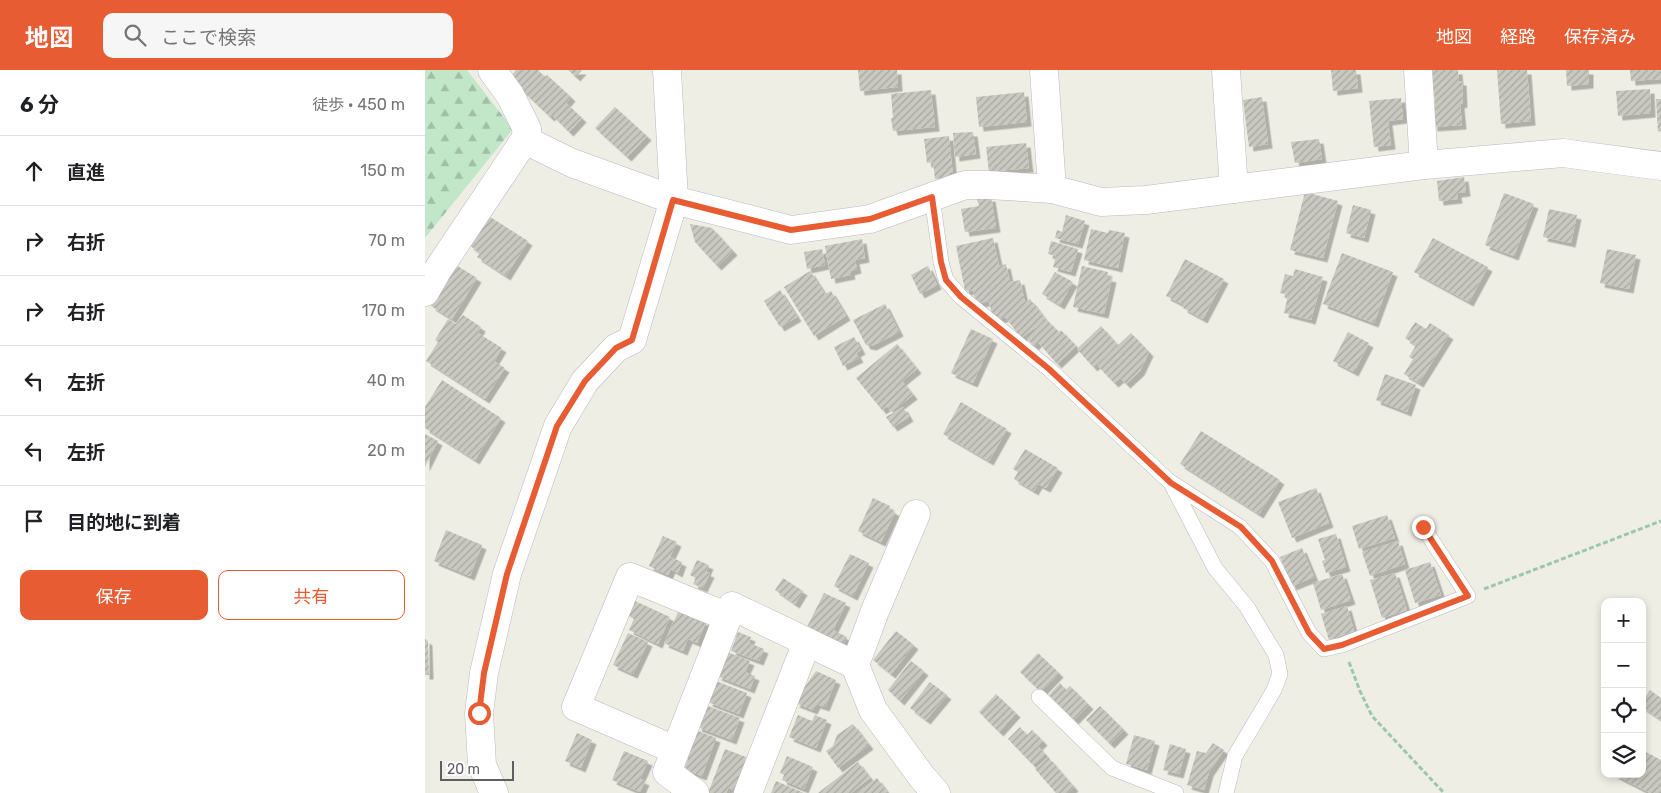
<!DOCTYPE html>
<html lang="ja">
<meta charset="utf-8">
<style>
body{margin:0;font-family:Rubik,"Noto Sans JP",sans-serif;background:#f6f6f6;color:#202124}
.controls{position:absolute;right:15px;bottom:15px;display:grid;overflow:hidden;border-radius:10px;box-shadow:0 2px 8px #0003}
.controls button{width:45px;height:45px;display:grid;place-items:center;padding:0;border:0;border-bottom:1px solid #e0e0e0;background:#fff;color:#202124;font:25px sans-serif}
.scale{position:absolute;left:15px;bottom:12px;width:74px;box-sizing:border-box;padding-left:5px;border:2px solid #5d5f65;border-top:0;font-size:14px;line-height:18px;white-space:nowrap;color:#5d5f65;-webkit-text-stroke:4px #fff;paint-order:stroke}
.stop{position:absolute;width:15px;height:15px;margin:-11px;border:4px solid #e75c33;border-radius:50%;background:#fff}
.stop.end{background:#e75c33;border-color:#fff;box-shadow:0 1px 5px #0008}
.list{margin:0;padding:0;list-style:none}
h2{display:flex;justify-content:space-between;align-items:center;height:65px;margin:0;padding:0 20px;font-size:21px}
h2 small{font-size:16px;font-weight:400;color:#757577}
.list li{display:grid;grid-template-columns:32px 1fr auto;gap:15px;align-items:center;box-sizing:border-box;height:70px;padding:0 20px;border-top:1px solid #e0e0e0}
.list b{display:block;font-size:19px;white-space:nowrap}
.list em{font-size:16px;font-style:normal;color:#757577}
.actions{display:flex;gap:10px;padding:15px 20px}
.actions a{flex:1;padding:11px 0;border:1px solid #e75c33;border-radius:10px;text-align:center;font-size:18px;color:#e75c33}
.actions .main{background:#e75c33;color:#fff}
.icon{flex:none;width:28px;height:28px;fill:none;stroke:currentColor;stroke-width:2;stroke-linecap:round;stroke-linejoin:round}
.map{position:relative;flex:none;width:1236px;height:723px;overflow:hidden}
header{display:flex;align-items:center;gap:30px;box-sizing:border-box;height:70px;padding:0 25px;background:#e75c33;color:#fff}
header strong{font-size:24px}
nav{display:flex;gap:28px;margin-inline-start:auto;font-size:18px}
.search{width:350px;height:45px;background:#f6f6f6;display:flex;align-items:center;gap:12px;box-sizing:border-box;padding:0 18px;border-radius:10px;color:#757577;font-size:19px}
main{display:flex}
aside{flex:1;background:#fff}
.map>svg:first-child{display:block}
</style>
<header>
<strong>地図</strong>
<div class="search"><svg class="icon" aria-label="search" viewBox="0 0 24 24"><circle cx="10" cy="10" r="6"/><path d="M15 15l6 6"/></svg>ここで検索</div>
<nav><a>地図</a><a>経路</a><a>保存済み</a></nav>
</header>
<main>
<aside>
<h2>6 分<small>徒歩 · 450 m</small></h2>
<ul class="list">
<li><svg class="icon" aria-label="ahead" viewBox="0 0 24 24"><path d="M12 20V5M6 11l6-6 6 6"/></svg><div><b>直進</b></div><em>150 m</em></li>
<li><svg class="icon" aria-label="right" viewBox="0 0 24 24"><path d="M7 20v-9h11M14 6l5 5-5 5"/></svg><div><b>右折</b></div><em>70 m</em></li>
<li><svg class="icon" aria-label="right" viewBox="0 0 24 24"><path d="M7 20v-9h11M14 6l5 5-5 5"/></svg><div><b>右折</b></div><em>170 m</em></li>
<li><svg class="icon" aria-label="left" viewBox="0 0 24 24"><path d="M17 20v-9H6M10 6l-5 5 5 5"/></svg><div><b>左折</b></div><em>40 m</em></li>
<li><svg class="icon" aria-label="left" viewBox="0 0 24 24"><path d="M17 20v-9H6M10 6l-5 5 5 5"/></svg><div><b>左折</b></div><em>20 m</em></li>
<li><svg class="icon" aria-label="arrive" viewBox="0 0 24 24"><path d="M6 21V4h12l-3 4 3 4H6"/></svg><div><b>目的地に到着</b></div></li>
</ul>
<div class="actions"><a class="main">保存</a><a>共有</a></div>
</aside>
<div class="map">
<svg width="1236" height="723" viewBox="0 0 1236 723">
<defs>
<pattern id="forest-firs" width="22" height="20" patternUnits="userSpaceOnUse" patternTransform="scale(1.25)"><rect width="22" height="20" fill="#c2e6c8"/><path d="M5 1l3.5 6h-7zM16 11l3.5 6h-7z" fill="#a1bea6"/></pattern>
<pattern id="building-hatch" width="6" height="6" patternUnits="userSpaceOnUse" patternTransform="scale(1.25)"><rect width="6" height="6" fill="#cac9c1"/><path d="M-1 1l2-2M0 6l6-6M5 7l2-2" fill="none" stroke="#a7a6a0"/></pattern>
<filter id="shadow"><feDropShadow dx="4.5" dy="4.5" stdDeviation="0" flood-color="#0004"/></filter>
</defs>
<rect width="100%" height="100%" fill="#efeee5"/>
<polygon fill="url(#forest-firs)" points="0,0 42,0 88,59 0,168"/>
<g fill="url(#building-hatch)" filter="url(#shadow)">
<polygon points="91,0 113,0 120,7 122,5 146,27 141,33 157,48 144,62 127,45 125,47 84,8"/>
<polygon points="143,0 157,0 151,7"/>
<polygon points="433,0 472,0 473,17 435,21"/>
<polygon points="906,0 931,0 933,18 908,21"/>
<polygon points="1005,0 1033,0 1034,11 1037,11 1038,33 1035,34 1037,55 1008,57 1006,36 1010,36 1009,21 1007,21"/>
<polygon points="1072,0 1102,0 1106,51 1076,54"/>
<polygon points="1141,0 1164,0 1164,14 1142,16"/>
<polygon points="1205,0 1236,0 1236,9 1206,11"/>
<polygon points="1225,19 1226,43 1193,46 1191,21"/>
<polygon points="506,20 510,57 468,61 466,48 468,48 466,24"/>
<polygon points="599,22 602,52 554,57 551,27"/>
<polygon points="837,27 843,74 824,77 818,30"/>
<polygon points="976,28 978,49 963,51 966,75 949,77 944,31"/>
<polygon points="1231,29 1236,29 1236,61 1233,62"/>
<polygon points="190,37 222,66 202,87 170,58"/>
<polygon points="548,62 551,84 530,87 528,63"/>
<polygon points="524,66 528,107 510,109 508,92 502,93 499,69"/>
<polygon points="894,69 897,89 870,93 866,72"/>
<polygon points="601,73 604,98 564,102 561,77"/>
<polygon points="1039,107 1041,122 1032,123 1033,129 1014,131 1012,111"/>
<polygon points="880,122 913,131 898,188 865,180"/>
<polygon points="1079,123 1109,134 1089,186 1060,175"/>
<polygon points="566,127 571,158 540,162 536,139 554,136 552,129"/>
<polygon points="928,135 946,140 939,168 921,163"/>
<polygon points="1124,139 1152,145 1146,173 1118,167"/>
<polygon points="62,145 103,171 81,206 52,187 55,183 44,175"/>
<polygon points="641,145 660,151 653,174 630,168 632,160 637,162"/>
<polygon points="265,154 287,158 308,181 292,196 270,172"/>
<polygon points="666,159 683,163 684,160 700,163 693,198 659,190"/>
<polygon points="568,168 574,196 581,194 585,212 595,210 600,233 605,229 621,250 596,268 581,248 582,247 568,250 564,231 551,234 548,220 540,221 531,176"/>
<polygon points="1008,168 1063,197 1044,232 989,202"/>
<polygon points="437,169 440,188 430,190 432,199 425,201 426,205 406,209 400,176"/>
<polygon points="626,171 653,179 646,202 628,197 631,186 623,184"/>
<polygon points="397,179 400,195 382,199 379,182"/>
<polygon points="1182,179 1211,185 1204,219 1175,213"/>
<polygon points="917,183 968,202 949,253 898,234"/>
<polygon points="760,189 799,209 778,249 758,238 759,235 741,226"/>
<polygon points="31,195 52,208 27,249 6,236"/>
<polygon points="503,196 512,215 495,224 486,205"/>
<polygon points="657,196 683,202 682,207 687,208 679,244 648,237"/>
<polygon points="870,199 898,207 886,250 859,243 863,225 855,223 860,204 868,206"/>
<polygon points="385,201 400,224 406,221 421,246 389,266 359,217"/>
<polygon points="630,202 648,212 635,235 617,224"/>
<polygon points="355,220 372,247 355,257 339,231"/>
<polygon points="460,234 474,262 447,276 441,275 428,250"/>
<polygon points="38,245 56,257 53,263 77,278 69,291 80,298 60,329 1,291 13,272 10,270 23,249 31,254"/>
<polygon points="622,250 634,262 636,260 651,276 632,294 613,272 609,276 602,269"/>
<polygon points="990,252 1001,259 1005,253 1024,265 994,313 979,304 988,289 984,287 991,275 980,268"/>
<polygon points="676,256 692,274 668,297 652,279"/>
<polygon points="546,259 568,269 548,313 526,303"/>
<polygon points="923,262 944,273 929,302 908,291"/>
<polygon points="706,263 724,282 715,301 701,314 695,308 689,313 672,295"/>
<polygon points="429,267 436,280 431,283 434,288 418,296 409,277"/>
<polygon points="472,274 492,299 477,311 488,325 466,342 462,336 457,340 431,308"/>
<polygon points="960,304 991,315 982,342 951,330"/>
<polygon points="17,310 76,348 50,390 0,358 0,337"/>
<polygon points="536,332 582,359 564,391 518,364"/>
<polygon points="478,337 484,347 468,357 461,347"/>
<polygon points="776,361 855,410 834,444 755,394"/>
<polygon points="0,364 13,371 0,397"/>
<polygon points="600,379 633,398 621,418 613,414 609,421 589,409 593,402 588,399"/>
<polygon points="891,418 904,453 867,468 853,432"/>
<polygon points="448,428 465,436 464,438 470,442 456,472 433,461"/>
<polygon points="962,445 970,468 934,479 927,456"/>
<polygon points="21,460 57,475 45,506 9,491"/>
<polygon points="911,464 921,497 901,503 897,491 900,490 893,469"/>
<polygon points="238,466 252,472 245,487 257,492 253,503 246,499 243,505 224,496"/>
<polygon points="973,471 980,494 945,506 937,482"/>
<polygon points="877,478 889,507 867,516 855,487"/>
<polygon points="425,484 444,493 428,526 409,516"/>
<polygon points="272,490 284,495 281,502 285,503 278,518 268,514 271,508 265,505"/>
<polygon points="1005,492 1016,525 990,533 980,500"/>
<polygon points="970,503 982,540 957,548 945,510"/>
<polygon points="917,504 926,530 896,540 888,513"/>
<polygon points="358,508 378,521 370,534 350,520"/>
<polygon points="399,523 421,533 408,560 422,567 416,578 380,561"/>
<polygon points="210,531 245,547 233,574 204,560 209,549 204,546"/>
<polygon points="922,536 929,561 904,570 896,544"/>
<polygon points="254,540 281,552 272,573 263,569 258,581 239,573"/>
<polygon points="471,561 489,575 466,604 448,590"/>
<polygon points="313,562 326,567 324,573 339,579 334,591 306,581"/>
<polygon points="203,563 223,572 208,604 188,595"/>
<polygon points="0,569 3,571 4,605 0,605"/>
<polygon points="302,582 325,591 320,602 330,606 325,619 292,606"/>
<polygon points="613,583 634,603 616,622 595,602"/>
<polygon points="486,591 499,601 475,631 463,620"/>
<polygon points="391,601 411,610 400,637 391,634 388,640 370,633 375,624"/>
<polygon points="291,611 322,623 314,644 283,632"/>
<polygon points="505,612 522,625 501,650 485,638"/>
<polygon points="635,613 641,620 645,616 664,635 649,650 624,625"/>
<polygon points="1225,620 1236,628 1236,650 1217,637 1217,632"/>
<polygon points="571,624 591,643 574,662 554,642"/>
<polygon points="280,635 315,648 307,670 272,657"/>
<polygon points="675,636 699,660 685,674 661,650"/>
<polygon points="373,645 387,651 390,645 402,650 391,678 364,667"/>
<polygon points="428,654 444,675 413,698 401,681 408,676 412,665"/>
<polygon points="595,657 602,665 607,660 618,671 613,676 620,684 608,695 583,669"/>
<polygon points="268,659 291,668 277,706 259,699 263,689 258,687"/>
<polygon points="152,663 167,670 156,698 140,691"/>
<polygon points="709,665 730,671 722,700 701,694"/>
<polygon points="788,673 799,680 784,702 779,720 762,715 772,681 781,683"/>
<polygon points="745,674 761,679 754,704 738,700"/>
<polygon points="300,679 321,687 309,720 303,718 301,723 283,723"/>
<polygon points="1217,680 1236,690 1236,723 1225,723 1188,704 1217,704"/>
<polygon points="199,681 223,691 215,709 220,711 215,722 187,710"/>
<polygon points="362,686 388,697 379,719 357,710 359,705 355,703"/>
<polygon points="623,687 649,717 642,723 631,723 610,699"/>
<polygon points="433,692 445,708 426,723 393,723"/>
<polygon points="452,708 463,723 432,723"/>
<polygon points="351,711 379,723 346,723"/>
</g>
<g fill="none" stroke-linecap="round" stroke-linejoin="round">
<defs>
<g id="service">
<polyline points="507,127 516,192 521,210 536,227 624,299 746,413 790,498 822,537 851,585 855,604 849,620 810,686 801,723"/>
<polyline points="747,413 815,457 847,491 884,563 899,579 917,575 1043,526 998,457"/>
<polyline points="614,627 687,698 751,723"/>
</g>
<g id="minor">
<polyline points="67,0 85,25 102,59 100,70"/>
<polyline points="619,0 627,119"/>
<polyline points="801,0 809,119"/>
<polyline points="993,0 999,95"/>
<polyline points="95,77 100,70 147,93 249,130 366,160 445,149 540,115 564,115 627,119 676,132 721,130 999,95 1138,83 1236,96"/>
<polyline points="430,595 450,541 491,444"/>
<polyline points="250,680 151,637 205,507 303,547"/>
<polyline points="69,723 57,695 54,643 59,603 82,504 133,356 160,311 191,278 207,270 249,130 242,0"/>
<polyline points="270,723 242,702 307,536 430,595 448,640 497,707 511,723"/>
<polyline points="323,723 382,572"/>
</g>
<polyline id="tertiary" points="0,222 12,201 95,77"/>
</defs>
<use href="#service" stroke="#b8b9bf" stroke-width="16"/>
<use href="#minor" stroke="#b8b9bf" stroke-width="29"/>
<use href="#tertiary" stroke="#b8b9bf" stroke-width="29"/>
<g stroke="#9bc7ae" stroke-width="3" stroke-dasharray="5 2.5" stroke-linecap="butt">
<polyline points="1059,519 1236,451"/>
<polyline points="924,592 935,621 947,646 1019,723"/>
</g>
<use href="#service" stroke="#fff" stroke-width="15"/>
<use href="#minor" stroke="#fff" stroke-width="28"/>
<use href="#tertiary" stroke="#fff" stroke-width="28"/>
</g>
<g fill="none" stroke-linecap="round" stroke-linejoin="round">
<polyline stroke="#e75c33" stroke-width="6" points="54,643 59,603 82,504 132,356 160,311 191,278 207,270 248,130 366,160 445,149 507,127 516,192 521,210 536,227 624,299 746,413 816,457 847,491 884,563 899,579 917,575 1043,526 998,457"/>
</g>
</svg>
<div class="controls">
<button>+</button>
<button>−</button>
<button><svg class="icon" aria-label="locate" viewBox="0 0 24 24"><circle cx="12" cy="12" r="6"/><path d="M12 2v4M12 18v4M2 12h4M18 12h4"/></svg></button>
<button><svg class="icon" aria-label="layers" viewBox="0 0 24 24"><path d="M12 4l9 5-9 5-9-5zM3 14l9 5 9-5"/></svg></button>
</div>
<div class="scale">20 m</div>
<div class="stop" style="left:54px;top:643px"></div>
<div class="stop end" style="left:998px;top:457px"></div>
</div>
</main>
